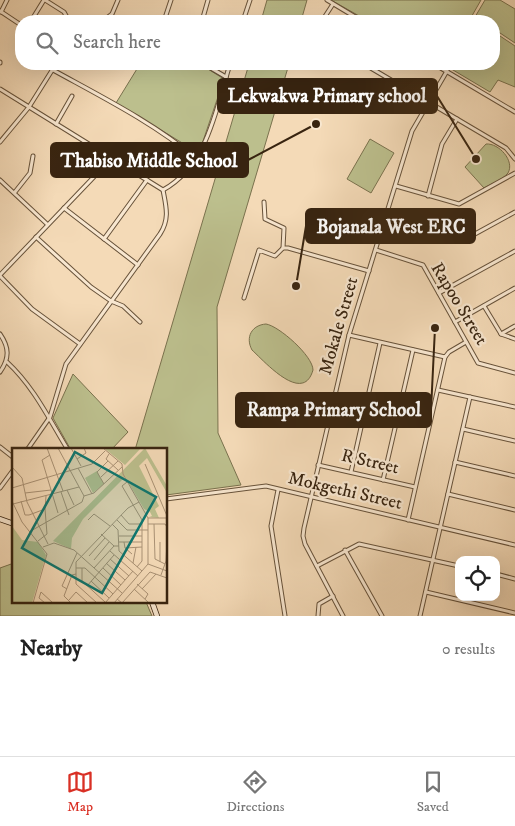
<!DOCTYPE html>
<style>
body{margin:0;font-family:"IM FELL DW Pica",serif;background:#f6f6f6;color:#222}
.controls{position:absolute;right:15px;bottom:15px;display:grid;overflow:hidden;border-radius:10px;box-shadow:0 5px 20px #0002}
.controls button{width:45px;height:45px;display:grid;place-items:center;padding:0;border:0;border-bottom:1px solid #e0e0e0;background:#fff;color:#222;font:25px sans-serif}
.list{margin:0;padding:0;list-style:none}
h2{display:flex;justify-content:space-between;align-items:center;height:65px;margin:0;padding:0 20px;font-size:21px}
h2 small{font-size:16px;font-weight:400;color:#767676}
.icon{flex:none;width:28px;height:28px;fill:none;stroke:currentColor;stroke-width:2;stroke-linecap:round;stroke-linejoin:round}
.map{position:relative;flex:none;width:515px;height:616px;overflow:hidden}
.search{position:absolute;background:#fff;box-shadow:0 5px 20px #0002;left:15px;right:15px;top:15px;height:55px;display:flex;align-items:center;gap:12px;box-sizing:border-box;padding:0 18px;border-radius:20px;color:#767676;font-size:19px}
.sheet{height:140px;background:#fff}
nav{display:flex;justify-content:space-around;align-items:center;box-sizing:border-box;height:70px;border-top:1px solid #e0e0e0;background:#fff;font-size:14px;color:#767676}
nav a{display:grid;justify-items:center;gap:2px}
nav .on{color:#d93025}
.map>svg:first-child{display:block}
</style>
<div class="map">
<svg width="515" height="616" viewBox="0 0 515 616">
<rect width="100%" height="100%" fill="#f4dab7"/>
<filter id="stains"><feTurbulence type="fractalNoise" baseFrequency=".004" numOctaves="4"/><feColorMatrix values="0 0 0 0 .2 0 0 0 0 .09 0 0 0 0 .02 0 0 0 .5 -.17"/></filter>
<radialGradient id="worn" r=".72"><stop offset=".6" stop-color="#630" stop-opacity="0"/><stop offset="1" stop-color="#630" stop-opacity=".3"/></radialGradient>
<g fill="#bcbf8d" stroke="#7a724e">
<polygon points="267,0 307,0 301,21 261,21"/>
<polygon points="331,0 481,0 469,21 368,21"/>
<polygon points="485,0 500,0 515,9 515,43 494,29 494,21 482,21 475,17"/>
<polygon points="494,32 515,46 515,87 498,80 490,92 448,67 450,64 494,64"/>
<polygon points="140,64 200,64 224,79 199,153 116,103"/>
<polygon points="249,64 289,64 217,307 218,433 241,485 166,495 166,450 135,450"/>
<polygon points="370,139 394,153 371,193 347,179"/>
<path d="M 486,144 C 499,143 515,161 508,173 C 502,180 491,184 484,188 L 465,167 Z"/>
<path d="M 266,324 C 279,326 313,356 313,370 C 303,405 265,362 252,350 C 245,337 252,325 266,324 Z"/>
<polygon points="73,374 128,432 111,450 71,450 53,418"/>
<polygon points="14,563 14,602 146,602 152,616 0,616 0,568"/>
</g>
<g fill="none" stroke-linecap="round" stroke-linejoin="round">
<defs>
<g id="street">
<polyline points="45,0 64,12 69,21"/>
<polyline points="327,0 362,21"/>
<polyline points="0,11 21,25"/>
<polyline points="1,12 7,0"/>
<polyline points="31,21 44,0"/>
<polyline points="103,21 112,14 118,0"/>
<polyline points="164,21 171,0"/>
<polyline points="202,21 208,0"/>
<polyline points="243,21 250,0"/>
<polyline points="322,21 333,4"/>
<polyline points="0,63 0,62"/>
<polyline points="204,64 226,77"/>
<polyline points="364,64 506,148 515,159"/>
<polyline points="434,64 515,112"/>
<path d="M 53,70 C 102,97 154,123 197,159"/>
<path d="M 0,89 L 163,190 C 166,206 170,219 160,234 L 66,364 L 50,417 L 27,450"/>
<polyline points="56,124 72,96"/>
<polyline points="0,142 29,107 56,64"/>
<polyline points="0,180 47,224"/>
<polyline points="396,186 459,204 515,173"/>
<path d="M 163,190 C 208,165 216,109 230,64"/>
<polyline points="15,192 30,173 33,156"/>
<polyline points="428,196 442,144 457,119"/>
<polyline points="264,202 265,219 284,228 283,248"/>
<polyline points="64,208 138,265"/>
<polyline points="387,218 464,240 515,212"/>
<polyline points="36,237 91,287 111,301 123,306 140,322"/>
<polyline points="104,239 147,180"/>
<polyline points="376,250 423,265 478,363 515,373"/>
<polyline points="0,275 112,158"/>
<polyline points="0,276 32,309 80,344"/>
<polyline points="439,293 515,251"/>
<polyline points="244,298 259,250 275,256 283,248 288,248 369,271"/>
<polyline points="484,306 501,334 515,339"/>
<polyline points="455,322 515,288"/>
<path d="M 0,334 C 9,347 10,358 0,372"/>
<polyline points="501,334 515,326"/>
<polyline points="349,335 445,357 449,352 466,342"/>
<path d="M 7,362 C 34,387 49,419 68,450"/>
<polyline points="438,390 515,407"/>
<polyline points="463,429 515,441"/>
<polyline points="0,447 14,458"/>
<polyline points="455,462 515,476"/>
<polyline points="318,465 415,487"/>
<polyline points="351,472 380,343"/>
<polyline points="383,480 413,350"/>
<polyline points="0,488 14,469"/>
<polyline points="278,490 271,526 285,616"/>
<polyline points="448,494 515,510"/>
<polyline points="166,499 266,486 515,545"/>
<polyline points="408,520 445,357"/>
<polyline points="345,550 382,616"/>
<polyline points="317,566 359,544 459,566"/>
<polyline points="496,574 515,579"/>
<polyline points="426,592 515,613"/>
<polyline points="318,616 319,604 333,596"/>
<polyline points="343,616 305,544 303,536 304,528 349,335 412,131 447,71"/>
<polyline points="420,616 470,397"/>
</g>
<g id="secondary">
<polyline points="0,519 14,524"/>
<polyline points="152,602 157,616"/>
</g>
</defs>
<use href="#street" stroke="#67523a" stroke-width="5"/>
<use href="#secondary" stroke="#382410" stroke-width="6"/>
<use href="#street" stroke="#f8e7d0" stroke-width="3"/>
<use href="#secondary" stroke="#f8e7d0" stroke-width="4.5"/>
</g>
<g text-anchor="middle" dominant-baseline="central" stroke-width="4.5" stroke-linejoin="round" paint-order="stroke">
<g font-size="18" fill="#382410" stroke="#f8e7d0">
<text transform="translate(459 304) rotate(59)">Rapoo Street</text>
<text transform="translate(339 326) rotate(-74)">Mokale Street</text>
<text transform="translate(370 462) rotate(13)">R Street</text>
<text transform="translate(345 491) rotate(13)">Mokgethi Street</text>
</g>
</g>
<g transform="translate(12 448)">
<rect width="155" height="155" fill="#f4dab7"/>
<path d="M 92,0 L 129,0 L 113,17 ZM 133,0 L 155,38 L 155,45 L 135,10 L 127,18 L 147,58 L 143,61 L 147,70 L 137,69 L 140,68 L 138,64 L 132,61 L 113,29 L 71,71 L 60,90 L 59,101 L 41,93 ZM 85,23 L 92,36 L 81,45 L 73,30 ZM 0,78 L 10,92 L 26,94 L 34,107 L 20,155 L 0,155 Z" fill="#bcbf8d"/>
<path fill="none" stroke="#a99174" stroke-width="1" d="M 35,0 L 51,43M 46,0 L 72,48M 59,0 L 69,18M 91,0 L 110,16 L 111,26 L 136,70 L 136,116 L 102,155M 97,6 L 94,11 L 106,22M 38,7 L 30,12 L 46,65M 65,11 L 74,5 L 72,0M 133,16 L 155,68M 0,19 L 10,30 L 15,54 L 36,96M 66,20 L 80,46M 89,29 L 106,13M 115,34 L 110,38 L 130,72 L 130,113 L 125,119M 92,36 L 85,24 L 96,13M 0,40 L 80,16 L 93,3M 55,42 L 62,57M 49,44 L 57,67M 13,45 L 39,42M 0,53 L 10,74 L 35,106 L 21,155M 9,53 L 13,67 L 17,67 L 33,61 L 34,48M 1,56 L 67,39M 109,67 L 117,76 L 130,76M 136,70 L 155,70M 76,72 L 82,66 L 98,78M 105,72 L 115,82 L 136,82M 100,76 L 106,82 L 107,103 L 130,123M 136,76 L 153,76 L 155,79M 142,76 L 143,111 L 153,116M 17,84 L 70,54 L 72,48 L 82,45 L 110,19M 89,86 L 102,98 L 107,98M 107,88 L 130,88M 26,93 L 35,86 L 33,61M 107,94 L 130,94M 112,94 L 113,100 L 120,106M 31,99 L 42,95 L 62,102 L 110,145M 113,100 L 130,99M 98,103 L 126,128M 77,108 L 93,90M 98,111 L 117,128M 82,112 L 97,94M 148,114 L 148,94M 94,115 L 113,132M 121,115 L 124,99M 136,116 L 155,123M 64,120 L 73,120 L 101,146M 70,120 L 70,133 L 93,154M 82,120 L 102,98M 91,120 L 109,137M 149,127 L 154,113 L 155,93M 79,133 L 97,150M 125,136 L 136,146 L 133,151M 75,138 L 102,107M 55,141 L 50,138 L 65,105M 122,141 L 137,155M 130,141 L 144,126M 105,151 L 110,155 L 138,124 L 155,130M 57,152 L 64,144 L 76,155M 33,155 L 27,150 L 29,144 L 41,155M 59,155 L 52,148 L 60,127 L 64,126M 85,155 L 64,136 L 64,114 L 116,60 L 127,54M 93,155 L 121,123"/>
<path fill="#0f766e" fill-opacity="0.15" stroke="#0f766e" stroke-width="2.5" d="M 63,4 L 144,49 L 90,145 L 10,100 Z"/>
<rect width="155" height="155" fill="none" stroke="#382410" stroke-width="2.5"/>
</g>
<path fill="none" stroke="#382410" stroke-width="2" d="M476 159L437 96M316 124L248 160M296 286L306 226M435 328L431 410"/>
<g fill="#382410" stroke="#f8e7d0" stroke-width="2">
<circle cx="476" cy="159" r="5"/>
<circle cx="316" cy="124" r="5"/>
<circle cx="296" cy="286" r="5"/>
<circle cx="435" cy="328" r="5"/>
</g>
<g fill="#382410" stroke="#382410" stroke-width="2">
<rect x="218" y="79" width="219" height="34" rx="5"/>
<rect x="51" y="143" width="197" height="34" rx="5"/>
<rect x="306" y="209" width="169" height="34" rx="5"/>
<rect x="236" y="393" width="195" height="34" rx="5"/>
</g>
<g font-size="19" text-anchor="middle" font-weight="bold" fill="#fff">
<text x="327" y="102">Lekwakwa Primary school</text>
<text x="149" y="167">Thabiso Middle School</text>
<text x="391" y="233">Bojanala West ERC</text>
<text x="334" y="416">Rampa Primary School</text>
</g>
<rect width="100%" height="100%" filter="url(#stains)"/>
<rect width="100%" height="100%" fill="url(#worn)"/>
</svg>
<div class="controls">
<button><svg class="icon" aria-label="locate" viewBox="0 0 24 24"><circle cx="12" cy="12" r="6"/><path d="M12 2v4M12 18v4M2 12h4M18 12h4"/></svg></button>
</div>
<div class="search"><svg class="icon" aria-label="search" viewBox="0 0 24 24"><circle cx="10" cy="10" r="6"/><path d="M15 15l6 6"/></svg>Search here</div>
</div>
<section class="sheet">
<h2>Nearby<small>0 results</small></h2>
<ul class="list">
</ul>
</section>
<nav>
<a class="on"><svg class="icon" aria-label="map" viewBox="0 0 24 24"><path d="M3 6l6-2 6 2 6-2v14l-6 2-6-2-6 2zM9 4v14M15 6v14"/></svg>Map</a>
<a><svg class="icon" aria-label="directions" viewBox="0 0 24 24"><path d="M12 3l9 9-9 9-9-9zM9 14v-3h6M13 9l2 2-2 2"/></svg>Directions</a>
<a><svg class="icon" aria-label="saved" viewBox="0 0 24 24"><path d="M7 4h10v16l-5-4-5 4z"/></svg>Saved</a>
</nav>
